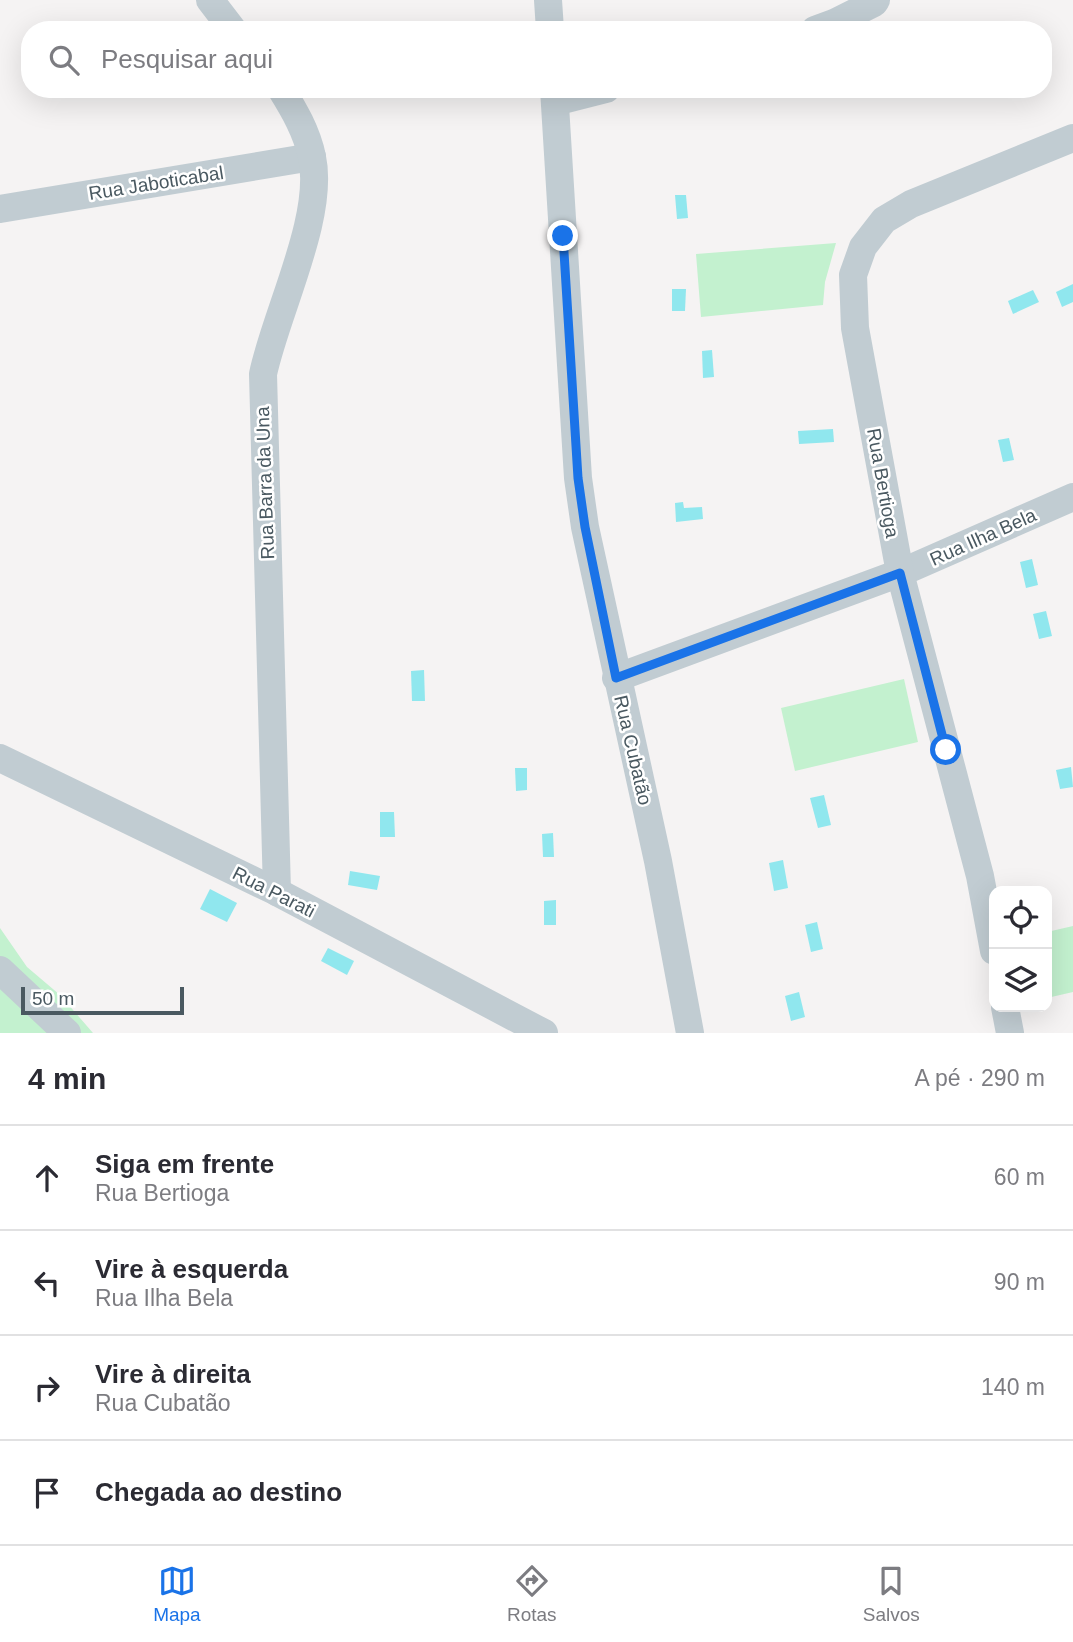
<!DOCTYPE html>
<html lang="pt">
<meta charset="utf-8">
<style>
body{margin:0;font-family:Arial,sans-serif;background:#f2f2f3;color:#2b2b33}
.controls{position:absolute;right:21px;bottom:21px;display:grid;overflow:hidden;border-radius:14px;box-shadow:0 7px 28px #0002}
.controls button{width:63px;height:63px;display:grid;place-items:center;padding:0;border:0;border-bottom:2px solid #e1e1e2;background:#fff;color:#2b2b33;font:35px sans-serif}
.scale{position:absolute;left:21px;bottom:18px;width:163px;box-sizing:border-box;padding-left:7px;border:4px solid #4a5961;border-top:0;font-size:19px;line-height:24px;white-space:nowrap;color:#4a5961;-webkit-text-stroke:5px #fff;paint-order:stroke}
.stop{position:absolute;width:21px;height:21px;margin:-16px;border:5px solid #1a73e8;border-radius:50%;background:#fff}
.stop.end{background:#1a73e8;border-color:#fff;box-shadow:0 2px 7px #0008}
.list{margin:0;padding:0;list-style:none}
h2{display:flex;justify-content:space-between;align-items:center;height:91px;margin:0;padding:0 28px;font-size:30px}
h2 small{font-size:23px;font-weight:400;color:#7c7c81}
.list li{display:grid;grid-template-columns:46px 1fr auto;gap:21px;align-items:center;box-sizing:border-box;height:105px;padding:0 28px;border-top:2px solid #e1e1e2}
.list b{display:block;font-size:26px;white-space:nowrap}
.list p{margin:0;font-size:23px;white-space:nowrap;color:#7c7c81}
.list em{font-size:23px;font-style:normal;color:#7c7c81}
.icon{flex:none;width:38px;height:38px;fill:none;stroke:currentColor;stroke-width:2;stroke-linecap:round;stroke-linejoin:round}
.map{position:relative;flex:none;width:1073px;height:1033px;overflow:hidden}
.search{position:absolute;background:#fff;box-shadow:0 7px 28px #0002;left:21px;right:21px;top:21px;height:77px;display:flex;align-items:center;gap:18px;box-sizing:border-box;padding:0 24px;border-radius:28px;color:#7c7c81;font-size:26px}
.sheet{height:511px;background:#fff}
nav{display:flex;justify-content:space-around;align-items:center;box-sizing:border-box;height:98px;border-top:2px solid #e1e1e2;background:#fff;font-size:19px;color:#7c7c81}
nav a{display:grid;justify-items:center;gap:4px}
nav .on{color:#1a73e8}
.map>svg:first-child{display:block}
</style>
<div class="map">
<svg width="1073" height="1033" viewBox="0 0 1073 1033">
<rect width="100%" height="100%" fill="#f5f3f3"/>
<g fill="#c3f1cf">
<polygon points="836,243 825,282 823,305 701,317 696,254"/>
<polygon points="904,679 918,742 795,771 781,708"/>
<polygon points="1073,926 1073,992 1047,998 1047,932"/>
<polygon points="0,928 27,967 60,995 93,1033 0,1033"/>
</g>
<g fill="#90e7ee">
<polygon points="675,195 686,195 688,218 677,219"/>
<polygon points="1073,284 1073,302 1062,307 1056,292"/>
<polygon points="672,289 686,289 685,311 672,311"/>
<polygon points="1033,290 1039,302 1013,314 1008,301"/>
<polygon points="712,350 714,377 703,378 702,351"/>
<polygon points="833,429 834,442 799,444 798,431"/>
<polygon points="1009,438 1014,460 1003,462 998,440"/>
<polygon points="683,502 684,508 702,507 703,519 676,522 675,503"/>
<polygon points="1032,559 1038,585 1026,588 1020,562"/>
<polygon points="1046,611 1052,636 1039,639 1033,614"/>
<polygon points="424,670 425,701 412,701 411,671"/>
<polygon points="1071,767 1073,787 1060,789 1056,770"/>
<polygon points="515,768 527,768 527,790 516,791"/>
<polygon points="824,795 831,825 818,828 810,798"/>
<polygon points="380,812 394,812 395,837 380,837"/>
<polygon points="553,833 554,857 543,857 542,834"/>
<polygon points="783,860 788,888 774,891 769,863"/>
<polygon points="350,871 380,876 377,890 348,885"/>
<polygon points="210,889 237,903 227,922 200,909"/>
<polygon points="556,900 556,925 544,925 544,901"/>
<polygon points="817,922 823,949 811,952 805,925"/>
<polygon points="328,948 354,961 347,975 321,961"/>
<polygon points="799,992 805,1017 791,1021 785,996"/>
</g>
<g fill="none" stroke-linecap="round" stroke-linejoin="round">
<g stroke="#c1ccd2" stroke-width="28">
<polyline points="210,0 233,30"/>
<polyline points="548,0 550,30"/>
<polyline points="815,30 834,23 874,3 876,0"/>
<polyline points="554,89 578,478 585,527 658,861 690,1033"/>
<polyline points="555,102 606,89"/>
<polyline points="0,209 312,157"/>
<polyline points="616,678 900,573 1073,497"/>
<polyline points="0,758 277,892 544,1033"/>
<path d="M 277,892 L 263,374 C 276,312 325,217 312,157 C 307,132 294,110 281,89"/>
<polyline points="994,951 980,876 900,573 855,328 853,275 863,247 884,220 911,204 1073,138"/>
<polyline points="0,970 67,1033"/>
<polyline points="1005,1007 1010,1033"/>
</g>
</g>
<g fill="none" stroke-linecap="round" stroke-linejoin="round">
<polyline stroke="#1a73e8" stroke-width="9" points="563,236 578,478 585,527 616,678 900,573 946,750"/>
</g>
<g text-anchor="middle" dominant-baseline="central" stroke-width="5" stroke-linejoin="round" paint-order="stroke">
<g font-size="19" fill="#4a5961" stroke="#fff">
<text transform="translate(156 183) rotate(-9)">Rua Jaboticabal</text>
<text transform="translate(265 483) rotate(-92)">Rua Barra da Una</text>
<text transform="translate(883 483) rotate(80)">Rua Bertioga</text>
<text transform="translate(983 537) rotate(-24)">Rua Ilha Bela</text>
<text transform="translate(633 750) rotate(77)">Rua Cubatão</text>
<text transform="translate(274 892) rotate(27)">Rua Parati</text>
</g>
</g>
</svg>
<div class="controls">
<button><svg class="icon" aria-label="locate" viewBox="0 0 24 24"><circle cx="12" cy="12" r="6"/><path d="M12 2v4M12 18v4M2 12h4M18 12h4"/></svg></button>
<button><svg class="icon" aria-label="layers" viewBox="0 0 24 24"><path d="M12 4l9 5-9 5-9-5zM3 14l9 5 9-5"/></svg></button>
</div>
<div class="scale">50 m</div>
<div class="stop" style="left:946px;top:750px"></div>
<div class="stop end" style="left:563px;top:236px"></div>
<div class="search"><svg class="icon" aria-label="search" viewBox="0 0 24 24"><circle cx="10" cy="10" r="6"/><path d="M15 15l6 6"/></svg>Pesquisar aqui</div>
</div>
<section class="sheet">
<h2>4 min<small>A pé · 290 m</small></h2>
<ul class="list">
<li><svg class="icon" aria-label="ahead" viewBox="0 0 24 24"><path d="M12 20V5M6 11l6-6 6 6"/></svg><div><b>Siga em frente</b><p>Rua Bertioga</p></div><em>60 m</em></li>
<li><svg class="icon" aria-label="left" viewBox="0 0 24 24"><path d="M17 20v-9H6M10 6l-5 5 5 5"/></svg><div><b>Vire à esquerda</b><p>Rua Ilha Bela</p></div><em>90 m</em></li>
<li><svg class="icon" aria-label="right" viewBox="0 0 24 24"><path d="M7 20v-9h11M14 6l5 5-5 5"/></svg><div><b>Vire à direita</b><p>Rua Cubatão</p></div><em>140 m</em></li>
<li><svg class="icon" aria-label="arrive" viewBox="0 0 24 24"><path d="M6 21V4h12l-3 4 3 4H6"/></svg><div><b>Chegada ao destino</b></div></li>
</ul>
</section>
<nav>
<a class="on"><svg class="icon" aria-label="map" viewBox="0 0 24 24"><path d="M3 6l6-2 6 2 6-2v14l-6 2-6-2-6 2zM9 4v14M15 6v14"/></svg>Mapa</a>
<a><svg class="icon" aria-label="directions" viewBox="0 0 24 24"><path d="M12 3l9 9-9 9-9-9zM9 14v-3h6M13 9l2 2-2 2"/></svg>Rotas</a>
<a><svg class="icon" aria-label="saved" viewBox="0 0 24 24"><path d="M7 4h10v16l-5-4-5 4z"/></svg>Salvos</a>
</nav>
